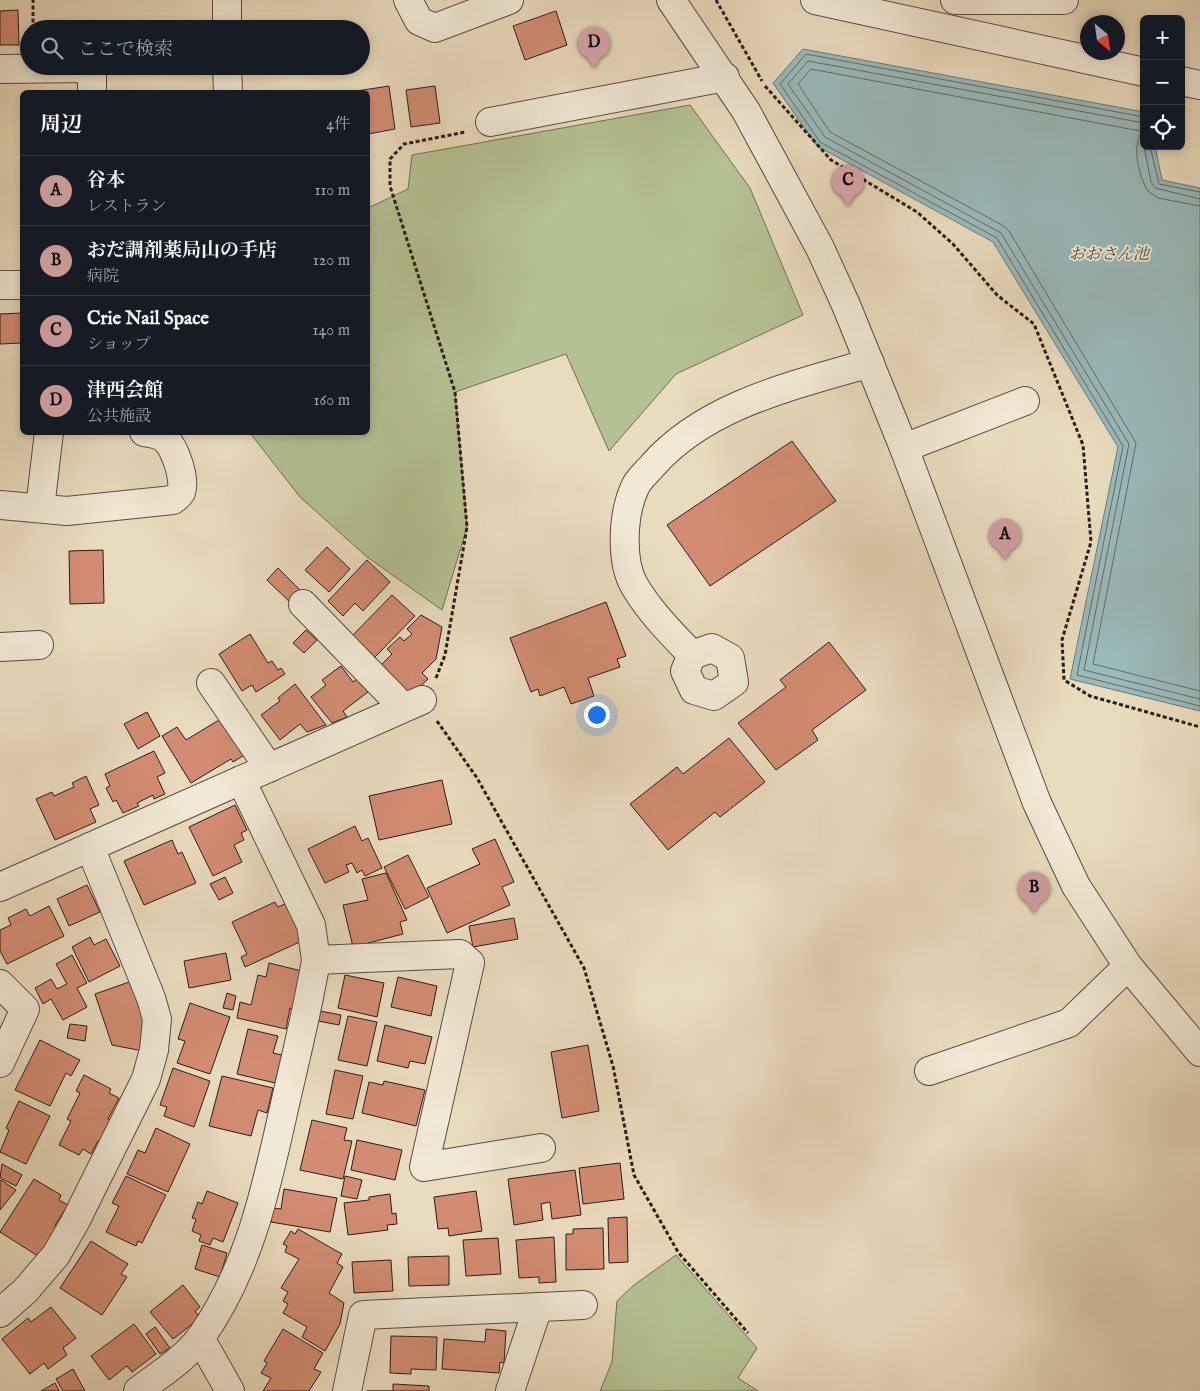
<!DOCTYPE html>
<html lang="ja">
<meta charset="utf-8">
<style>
body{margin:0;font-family:"IM FELL English","Noto Serif JP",serif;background:#242831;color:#f1f3f6}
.controls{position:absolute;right:15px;top:15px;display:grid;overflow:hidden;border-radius:8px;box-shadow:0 2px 8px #0003}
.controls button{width:45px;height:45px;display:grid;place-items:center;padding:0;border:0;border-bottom:1px solid #363941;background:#171b24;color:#f1f3f6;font:25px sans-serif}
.compass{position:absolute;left:1080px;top:15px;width:45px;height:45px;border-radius:50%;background:#171b24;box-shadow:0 2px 8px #0003;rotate:151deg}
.you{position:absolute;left:596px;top:714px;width:18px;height:18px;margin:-12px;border:4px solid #fff;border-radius:50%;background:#1a73e8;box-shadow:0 0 0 8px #1a73e833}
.badge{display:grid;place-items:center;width:32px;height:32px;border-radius:50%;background:#c59692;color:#111;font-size:16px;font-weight:700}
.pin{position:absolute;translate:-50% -41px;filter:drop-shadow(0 1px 2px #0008)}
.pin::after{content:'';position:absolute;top:26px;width:18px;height:15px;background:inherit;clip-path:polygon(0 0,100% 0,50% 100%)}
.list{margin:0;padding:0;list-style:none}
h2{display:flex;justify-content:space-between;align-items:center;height:65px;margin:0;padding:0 20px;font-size:21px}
h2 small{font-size:16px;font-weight:400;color:#9ea1a6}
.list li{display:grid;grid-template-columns:32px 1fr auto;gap:15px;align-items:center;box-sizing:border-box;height:70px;padding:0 20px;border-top:1px solid #363941}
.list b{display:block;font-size:19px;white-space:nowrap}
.list p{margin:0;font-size:16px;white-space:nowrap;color:#9ea1a6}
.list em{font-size:16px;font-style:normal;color:#9ea1a6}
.icon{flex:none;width:28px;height:28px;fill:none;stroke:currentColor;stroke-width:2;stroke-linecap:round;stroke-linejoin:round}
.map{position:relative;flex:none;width:1200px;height:1391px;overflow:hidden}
.search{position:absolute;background:#171b24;box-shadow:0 2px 8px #0003;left:20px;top:20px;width:350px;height:55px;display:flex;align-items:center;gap:12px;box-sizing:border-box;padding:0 18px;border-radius:28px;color:#9ea1a6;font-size:19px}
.panel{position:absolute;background:#171b24;box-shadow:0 2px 8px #0003;left:20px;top:90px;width:350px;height:345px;border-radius:8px}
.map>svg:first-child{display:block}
</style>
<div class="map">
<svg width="1200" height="1391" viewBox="0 0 1200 1391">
<rect width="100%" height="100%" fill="#e9dbbe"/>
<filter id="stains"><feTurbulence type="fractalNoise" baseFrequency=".004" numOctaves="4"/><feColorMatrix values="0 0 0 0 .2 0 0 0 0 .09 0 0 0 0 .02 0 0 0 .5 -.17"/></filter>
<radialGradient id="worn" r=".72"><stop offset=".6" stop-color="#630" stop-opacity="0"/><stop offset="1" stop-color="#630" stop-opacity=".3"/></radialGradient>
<g fill="#b4c193" stroke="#6f6f55">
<polygon points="690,105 750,188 803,315 676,374 609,451 566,354 455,392 467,527 442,610 367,557 300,497 250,433 368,432 368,208 408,189 412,155"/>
<polygon points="676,1255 757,1348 738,1378 758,1391 600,1391 612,1362 617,1301 634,1285"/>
</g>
<polygon fill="#9ab9ba" stroke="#6d7b79" points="803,49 1144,112 1144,146 1155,146 1162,180 1200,188 1200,711 1070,679 1118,447 993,242 817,146 773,83"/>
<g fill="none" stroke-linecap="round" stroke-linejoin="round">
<g stroke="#626b68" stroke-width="1">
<polyline points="1144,117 806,54 780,84 820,142 997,238 1123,446 1077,675 1200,706"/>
<polyline points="1144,123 808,61 788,84 825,137 1001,233 1129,444 1084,670 1200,699"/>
<polyline points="1144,146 1151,182 1155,188 1200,199"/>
<polyline points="1150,146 1159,184 1200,192"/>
<path d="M 1200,206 L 1158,198 L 1148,191 C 1139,177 1132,148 1141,133 L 1140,131 L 811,69 L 798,84 L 830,132 L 1002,225 L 1009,231 L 1136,443 L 1093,664 L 1200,691"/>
</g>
</g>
<g fill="#d28c73" stroke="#2a1d17">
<polygon points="18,10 19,45 0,45 0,11"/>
<polygon points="556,11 567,45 525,60 513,26"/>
<polygon points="389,86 395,129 368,134 368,92 357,91"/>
<polygon points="435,86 440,123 411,127 406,90"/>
<polygon points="22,313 22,343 0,344 0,314"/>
<polygon points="792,441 836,501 710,586 667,525"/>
<polygon points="327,547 350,569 329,592 305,570"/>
<polygon points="103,550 104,603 70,604 69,551"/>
<polygon points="367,560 390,582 363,611 355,603 343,616 328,601"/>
<polygon points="278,568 306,596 295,607 267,580"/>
<polygon points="392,595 415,616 375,657 353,635"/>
<polygon points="606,602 626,656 617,659 620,667 588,678 594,696 571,704 564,687 540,696 538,689 531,692 510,638"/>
<polygon points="421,615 442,627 436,659 422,673 428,679 411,695 381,665 392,654 387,649 400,637 404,641 412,634 407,629"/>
<polygon points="306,630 317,640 304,653 293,643"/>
<polygon points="250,634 268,663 272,661 278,670 281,668 285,674 256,692 252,685 242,691 219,654"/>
<polygon points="829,642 866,690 812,730 818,740 776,770 738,723 786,687 780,680"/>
<polygon points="341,666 353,682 358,678 368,692 343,711 347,717 332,723 311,697 326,685 322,680"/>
<polygon points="295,684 326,725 307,732 300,724 280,740 261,715 280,701 278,698"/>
<polygon points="147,712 160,736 138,749 124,724"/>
<polygon points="224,717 228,732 232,738 235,736 246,754 233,762 231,759 191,783 162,736 177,727 186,740"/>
<polygon points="729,738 765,782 720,817 715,812 668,850 630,804 677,767 683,774"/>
<polygon points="154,751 165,773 157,777 165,794 154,799 153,795 137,803 139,806 123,813 116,800 113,802 106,788 110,786 105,774"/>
<polygon points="86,776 99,805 90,809 96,822 55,840 36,799 52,792 54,796 74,787 72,783"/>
<polygon points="442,780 452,824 379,840 369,796"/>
<polygon points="235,805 247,830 241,833 244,840 234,845 242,862 213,876 189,827"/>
<polygon points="355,826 362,841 368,838 382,868 365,876 362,870 357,873 352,863 346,865 349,872 325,883 308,849"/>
<polygon points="495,839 514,882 502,887 510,905 447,933 427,888 480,864 472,849"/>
<polygon points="172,840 178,854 182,852 196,883 144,905 124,861"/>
<polygon points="408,855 429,897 405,909 384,867"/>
<polygon points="386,873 407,920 400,922 403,934 353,947 343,905 368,900 362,879"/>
<polygon points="225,877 233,893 219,900 210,884"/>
<polygon points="87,885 100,912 69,926 57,899"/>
<polygon points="275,902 278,907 287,903 304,940 245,967 241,957 247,954 232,922"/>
<polygon points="49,906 64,936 7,964 0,951 0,930 11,925 8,918 26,909 30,916"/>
<polygon points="514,918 518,939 473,947 469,926"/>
<polygon points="90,937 94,945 106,939 120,966 89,982 72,947"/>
<polygon points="226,953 231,980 189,988 184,961"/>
<polygon points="72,955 87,983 77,988 87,1007 63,1020 51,999 43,1004 35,988 51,979 57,989 67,984 56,964"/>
<polygon points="269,963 302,971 296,1010 290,1008 286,1029 237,1018 240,1002 251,1005 258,975 266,977"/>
<polygon points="345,975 384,983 377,1017 338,1008"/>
<polygon points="398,977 437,986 431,1016 391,1007"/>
<polygon points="132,981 147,1026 143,1051 112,1045 95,994"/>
<polygon points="227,993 236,996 233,1010 223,1008"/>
<polygon points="190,1003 230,1017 210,1074 177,1063 185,1041 178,1039"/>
<polygon points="320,1011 341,1015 339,1025 318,1021"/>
<polygon points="348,1016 377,1022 367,1066 338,1060"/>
<polygon points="70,1024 87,1026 85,1041 67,1038"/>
<polygon points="385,1025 432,1037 425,1064 410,1061 408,1068 377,1061"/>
<polygon points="248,1029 278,1036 273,1053 282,1055 275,1083 237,1074"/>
<polygon points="40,1040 80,1060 71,1076 66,1073 50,1106 15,1090"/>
<polygon points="588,1045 599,1111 562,1118 551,1052"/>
<polygon points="173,1068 210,1081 194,1127 164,1116 167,1107 160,1105"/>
<polygon points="335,1070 363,1076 353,1119 326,1114"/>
<polygon points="84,1075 111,1089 109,1093 119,1098 108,1119 114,1122 102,1144 98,1141 91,1154 83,1149 79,1155 59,1145 71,1121 67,1119 80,1093 76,1091"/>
<polygon points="222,1076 273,1088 267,1113 258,1110 251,1136 209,1126"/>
<polygon points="384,1081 425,1090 416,1126 362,1113 369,1082 383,1085"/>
<polygon points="19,1101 50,1116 26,1164 0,1152 9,1130 6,1128"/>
<polygon points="312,1120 347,1128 344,1140 352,1141 343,1179 300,1170"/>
<polygon points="156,1128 190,1144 168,1192 127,1174 138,1150 145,1153"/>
<polygon points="357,1140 402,1150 395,1180 351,1170"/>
<polygon points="620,1163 624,1199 583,1204 579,1168"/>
<polygon points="2,1164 22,1175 16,1186 0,1178"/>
<polygon points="575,1170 581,1215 552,1219 550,1202 541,1204 543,1220 514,1225 508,1179"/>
<polygon points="126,1176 166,1195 142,1243 138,1241 136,1246 106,1232 119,1206 112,1203"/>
<polygon points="345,1176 362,1180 357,1199 341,1196"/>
<polygon points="34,1179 61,1195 59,1200 68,1205 55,1225 59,1227 38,1256 0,1232"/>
<polygon points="1,1180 16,1190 0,1210 0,1181"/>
<polygon points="284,1189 337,1198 330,1232 271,1222 273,1208 281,1209"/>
<polygon points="207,1191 238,1203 223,1242 213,1238 210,1245 199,1241 201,1235 192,1231 196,1219 192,1218 198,1202 202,1204"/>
<polygon points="476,1191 482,1231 449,1236 448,1228 438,1229 434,1197"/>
<polygon points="390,1194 392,1214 396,1213 397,1224 387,1225 388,1230 348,1235 344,1203 369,1200 369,1197"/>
<polygon points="627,1217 628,1262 609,1263 608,1218"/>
<polygon points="603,1228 604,1269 566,1270 566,1234 573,1234 573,1229"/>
<polygon points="298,1229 342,1254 337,1263 343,1267 329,1293 344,1303 340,1324 325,1351 302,1337 307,1327 283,1313 288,1304 283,1301 288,1292 281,1288 299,1259 285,1252 287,1246 283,1244 291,1231 295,1234"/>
<polygon points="554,1237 556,1282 539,1283 539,1277 519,1278 516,1240"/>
<polygon points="498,1238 501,1274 466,1276 463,1240"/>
<polygon points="91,1241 128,1264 121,1274 127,1277 102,1315 60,1288"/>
<polygon points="202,1245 227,1253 220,1277 195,1269"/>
<polygon points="449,1256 449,1285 409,1286 408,1257"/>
<polygon points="391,1260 393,1291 354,1293 352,1262"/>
<polygon points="183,1285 200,1307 195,1311 200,1318 173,1339 150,1312"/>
<polygon points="51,1307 76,1338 63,1348 67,1355 48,1369 44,1363 30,1374 2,1339 28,1318 31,1322"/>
<polygon points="134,1324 156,1354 132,1372 127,1366 109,1380 91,1356"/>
<polygon points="155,1327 170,1348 160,1354 146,1334"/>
<polygon points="283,1329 323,1353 314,1369 321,1372 309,1391 263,1391 271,1378 261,1373 267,1363 264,1361"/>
<polygon points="486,1329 506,1331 504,1363 500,1362 499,1373 442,1369 444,1339 485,1342"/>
<polygon points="391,1336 437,1337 436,1370 411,1369 411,1374 390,1373"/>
<polygon points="73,1369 85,1391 63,1391 56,1379"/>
<polygon points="55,1383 59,1391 41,1391"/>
<polygon points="393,1384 429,1386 429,1391 367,1391 393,1391"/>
</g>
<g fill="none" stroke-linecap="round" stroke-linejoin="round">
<defs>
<g id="minor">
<polyline points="227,0 227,29"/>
<polyline points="408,0 419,21 435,28 509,0"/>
<polyline points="671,0 746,111 820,248 846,305 904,448 1037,803 1076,886 1128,966 1200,1052"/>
<polyline points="815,0 1144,72"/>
<polyline points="955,0 1064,0"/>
<polyline points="227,66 228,92"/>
<polyline points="0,69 92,68 92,92"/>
<polyline points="1181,81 1200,85"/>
<polyline points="490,122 725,77"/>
<polyline points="0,285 22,285"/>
<polyline points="904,448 1025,401"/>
<path d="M 0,505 L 67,511 L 173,500 C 175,498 180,495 181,492 C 186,480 175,448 166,440 C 160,434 152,433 144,432"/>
<polyline points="40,508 49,432"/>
<polyline points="303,604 403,707"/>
<polyline points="0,647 39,645"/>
<polygon points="712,648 730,658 734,682 714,696 694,690 685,671 692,655"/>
<path d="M 692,655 C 671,633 649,611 634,585 C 625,569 624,547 625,529 C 626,514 629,499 636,485 C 640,478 648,471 653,465 C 707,404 795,385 870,363"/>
<polyline points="211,683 269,768"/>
<polyline points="0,887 422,700"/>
<polyline points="316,960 460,954 470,963 424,1167 541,1148"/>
<polyline points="0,984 25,1009 0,1063"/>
<polyline points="929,1071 1069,1023 1128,966"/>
<polyline points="0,1313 25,1291 56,1255 75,1222 146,1079 154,1050 157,1019 151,998 90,847"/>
<polyline points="200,1338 230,1391"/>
<path d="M 138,1391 C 159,1375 185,1359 201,1337 C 250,1268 267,1185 285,1104 C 296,1056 308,1008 316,960 L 311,925 L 241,780"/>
<polyline points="347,1391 363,1315 583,1305"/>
<polyline points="510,1391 538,1307"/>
</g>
</defs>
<use href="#minor" stroke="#5a4c41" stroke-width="30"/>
<g stroke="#2a1d17" stroke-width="3" stroke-dasharray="4 2.5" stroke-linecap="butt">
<polyline points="716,0 762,81"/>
<polyline points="33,29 33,0"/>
<polyline points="765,86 831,160 917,212 953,244 997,295 1034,324 1083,445 1091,542 1062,640 1064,680 1090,696 1200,727"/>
<polyline points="436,678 445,655 467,527 455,392 390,186 390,159 404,144 465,132"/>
<polyline points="437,721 477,778 584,968 613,1066 634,1175 678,1252 748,1333"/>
</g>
<use href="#minor" stroke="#f1e8d5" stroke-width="28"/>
</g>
<g text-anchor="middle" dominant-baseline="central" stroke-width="4" stroke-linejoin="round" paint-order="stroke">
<g font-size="16" font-style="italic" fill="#4c4c48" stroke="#f1e8d5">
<text x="1109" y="255">おおさん池</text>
</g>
</g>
<rect width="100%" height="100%" filter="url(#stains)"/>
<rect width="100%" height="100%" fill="url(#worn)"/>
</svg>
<div class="controls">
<button>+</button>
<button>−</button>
<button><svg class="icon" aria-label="locate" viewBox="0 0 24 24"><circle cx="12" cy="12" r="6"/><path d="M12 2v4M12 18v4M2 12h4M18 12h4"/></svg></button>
</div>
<svg class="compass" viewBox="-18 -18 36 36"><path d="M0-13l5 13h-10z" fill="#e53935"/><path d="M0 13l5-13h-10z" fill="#9ea1a6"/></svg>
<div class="you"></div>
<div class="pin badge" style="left:1005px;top:560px">A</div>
<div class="pin badge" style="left:1034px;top:913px">B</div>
<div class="pin badge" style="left:848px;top:206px">C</div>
<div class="pin badge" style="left:594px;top:68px">D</div>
<div class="search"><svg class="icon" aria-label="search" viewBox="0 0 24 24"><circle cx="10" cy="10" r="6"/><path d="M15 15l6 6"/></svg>ここで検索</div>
<section class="panel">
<h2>周辺<small>4件</small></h2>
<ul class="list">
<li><span class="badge">A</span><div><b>谷本</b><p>レストラン</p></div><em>110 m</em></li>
<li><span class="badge">B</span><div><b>おだ調剤薬局山の手店</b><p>病院</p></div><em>120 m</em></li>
<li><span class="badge">C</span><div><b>Crie Nail Space</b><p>ショップ</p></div><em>140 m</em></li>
<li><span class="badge">D</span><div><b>津西会館</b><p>公共施設</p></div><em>160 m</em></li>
</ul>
</section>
</div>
